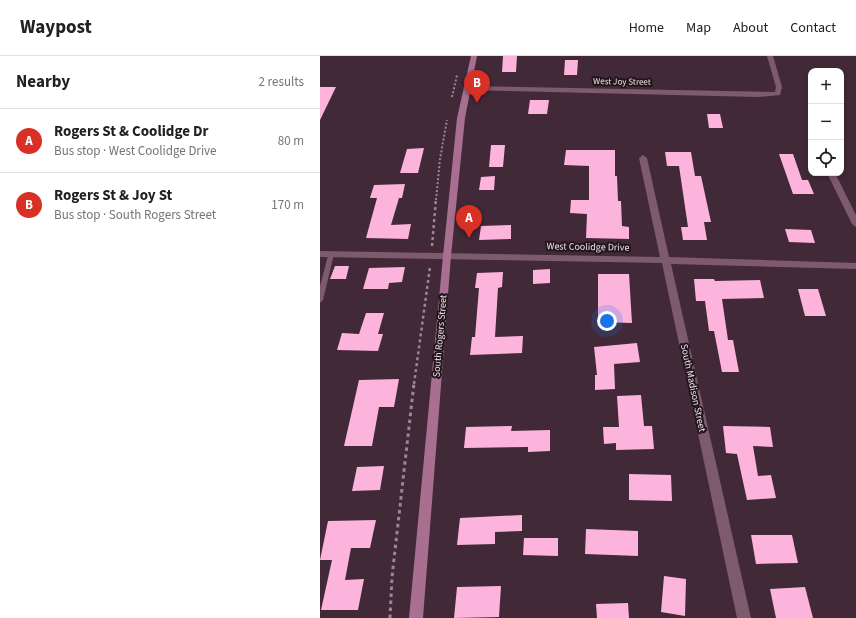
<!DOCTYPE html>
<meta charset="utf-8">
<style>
body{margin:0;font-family:"Source Sans 3",sans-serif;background:#f2f2f2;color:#202124}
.controls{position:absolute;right:12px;top:12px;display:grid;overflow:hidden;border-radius:8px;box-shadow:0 2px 6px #0003}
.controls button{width:36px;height:36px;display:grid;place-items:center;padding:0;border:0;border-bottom:1px solid #e0e0e0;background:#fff;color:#202124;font:20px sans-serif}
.you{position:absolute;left:287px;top:265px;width:14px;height:14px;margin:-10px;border:3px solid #fff;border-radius:50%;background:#1a73e8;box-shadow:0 0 0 6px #1a73e833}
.badge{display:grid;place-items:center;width:26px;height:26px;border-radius:50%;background:#d93025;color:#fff;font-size:13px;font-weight:700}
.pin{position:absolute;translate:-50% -33px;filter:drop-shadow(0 1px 2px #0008)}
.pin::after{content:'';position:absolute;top:21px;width:14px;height:12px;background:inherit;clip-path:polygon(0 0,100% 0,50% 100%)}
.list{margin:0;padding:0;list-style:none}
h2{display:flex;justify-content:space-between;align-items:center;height:52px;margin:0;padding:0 16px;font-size:17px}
h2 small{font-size:13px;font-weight:400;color:#757577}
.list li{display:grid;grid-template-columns:26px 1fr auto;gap:12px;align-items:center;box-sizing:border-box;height:64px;padding:0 16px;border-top:1px solid #e0e0e0}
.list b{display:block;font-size:15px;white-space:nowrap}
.list p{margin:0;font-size:13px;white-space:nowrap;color:#757577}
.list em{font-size:13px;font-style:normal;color:#757577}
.icon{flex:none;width:22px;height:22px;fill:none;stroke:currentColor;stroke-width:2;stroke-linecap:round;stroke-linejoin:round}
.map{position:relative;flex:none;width:536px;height:562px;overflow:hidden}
header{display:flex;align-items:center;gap:24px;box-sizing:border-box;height:56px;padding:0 20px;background:#fff;border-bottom:1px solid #e0e0e0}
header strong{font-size:19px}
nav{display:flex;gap:22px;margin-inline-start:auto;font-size:14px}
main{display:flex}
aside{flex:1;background:#fff}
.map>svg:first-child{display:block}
</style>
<header>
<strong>Waypost</strong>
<nav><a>Home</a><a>Map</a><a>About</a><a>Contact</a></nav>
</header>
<main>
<aside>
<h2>Nearby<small>2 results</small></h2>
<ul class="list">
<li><span class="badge">A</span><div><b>Rogers St &amp; Coolidge Dr</b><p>Bus stop · West Coolidge Drive</p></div><em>80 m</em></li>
<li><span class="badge">B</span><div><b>Rogers St &amp; Joy St</b><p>Bus stop · South Rogers Street</p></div><em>170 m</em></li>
</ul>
</aside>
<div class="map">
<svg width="536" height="562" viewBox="0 0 536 562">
<rect width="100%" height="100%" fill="#422937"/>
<g fill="#fcb4dd">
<polygon points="183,0 197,0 196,16 182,16"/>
<polygon points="245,4 258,4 257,19 244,19"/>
<polygon points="0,31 16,31 0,64"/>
<polygon points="210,44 229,44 227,58 208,58"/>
<polygon points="387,58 400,58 403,72 389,72"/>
<polygon points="171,89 185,89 183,111 169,111"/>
<polygon points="104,92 98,117 80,117 87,93"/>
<polygon points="246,94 295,94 295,120 297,120 298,145 301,145 302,170 309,171 309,183 266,182 267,158 250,157 251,144 269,144 269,110 244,109"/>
<polygon points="345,96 371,96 375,120 381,120 391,166 384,166 387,184 363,184 361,171 368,171 359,110 347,110"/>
<polygon points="459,98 473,98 482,124 488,124 494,138 473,138"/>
<polygon points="175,120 174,134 159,134 161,121"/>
<polygon points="85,128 82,142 79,142 71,169 91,168 88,183 46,182 57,142 50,142 54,129"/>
<polygon points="191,169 191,183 159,184 161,170"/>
<polygon points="465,173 491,174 495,187 469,186"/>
<polygon points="15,210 29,210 26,223 10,223"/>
<polygon points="85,211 82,226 69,227 68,233 43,233 49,212"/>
<polygon points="230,213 230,227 213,228 213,214"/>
<polygon points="183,216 182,231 178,232 175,281 203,280 202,297 150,299 152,281 155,281 159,232 155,232 157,217"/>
<polygon points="278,218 309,218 312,267 278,266"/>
<polygon points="374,223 394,223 395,225 440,224 444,242 402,243 408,284 413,284 419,316 402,316 394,275 389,275 385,245 376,245"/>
<polygon points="478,233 498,233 506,260 485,260"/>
<polygon points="46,257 64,257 58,278 63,278 58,295 17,294 22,277 39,278"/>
<polygon points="317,287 320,306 294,308 295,333 275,334 275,319 277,319 274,291"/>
<polygon points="79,323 74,351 59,351 52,390 24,390 39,324"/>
<polygon points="321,339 324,370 332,370 334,393 296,394 296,387 284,388 283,371 299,371 297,340"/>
<polygon points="192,370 191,375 230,374 230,395 208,396 208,391 144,392 146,371"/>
<polygon points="403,370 450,371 453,391 433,390 438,420 451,419 456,442 427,444 417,398 406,397"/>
<polygon points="64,410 60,434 32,435 37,411"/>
<polygon points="309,418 351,419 352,445 309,444"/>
<polygon points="202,459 202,475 175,476 175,488 137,489 140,462"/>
<polygon points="56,464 50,492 31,492 25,524 44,523 38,554 1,554 12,504 0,504 8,465"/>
<polygon points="266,473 318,475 318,500 265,498"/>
<polygon points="431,479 472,479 478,507 436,508"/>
<polygon points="204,482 238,482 238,500 203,499"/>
<polygon points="344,520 366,523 365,560 341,556"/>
<polygon points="181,530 179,561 134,562 137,531"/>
<polygon points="485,531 493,562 456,562 450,533"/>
<polygon points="308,547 309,562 277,562 276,548"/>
</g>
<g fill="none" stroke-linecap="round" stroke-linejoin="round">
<g stroke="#9b8691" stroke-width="2" stroke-dasharray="2 2" stroke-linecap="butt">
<polyline points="132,41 137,19"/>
<polyline points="116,144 120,103 127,64"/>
</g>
<g stroke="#9b8691" stroke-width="2.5" stroke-dasharray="3 3" stroke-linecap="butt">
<polyline points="112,190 116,143"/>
<polyline points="94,328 110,211"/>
</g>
<polyline stroke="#9b8691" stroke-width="3" stroke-dasharray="3.5 3.5" stroke-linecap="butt" points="70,562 72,521 94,327"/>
<polygon fill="#7e5a6e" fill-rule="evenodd" points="9,196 11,196 14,198 3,244 0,247 0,230"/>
<g fill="#7e5a6e" fill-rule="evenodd">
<polygon points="447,0 453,0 462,31 460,39 438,41 146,34 143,32 146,30 455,36 456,31"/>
<polygon points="323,99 327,102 349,201 536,207 536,213 351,208 431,562 417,562 342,207 0,201 0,195 340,201 319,102"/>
<polygon points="507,117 515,117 536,159 536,171 532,168"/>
</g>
<polygon fill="#a86f90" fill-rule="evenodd" points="151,0 157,0 145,62 131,200 103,562 89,562 123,200 137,62"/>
</g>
<g text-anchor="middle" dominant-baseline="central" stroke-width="4" stroke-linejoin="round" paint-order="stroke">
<g font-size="9" fill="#efdee7" stroke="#21161c">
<text transform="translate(302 26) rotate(1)">West Joy Street</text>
</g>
<g font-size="10" fill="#efdee7" stroke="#21161c">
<text transform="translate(268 191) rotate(1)">West Coolidge Drive</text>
<text transform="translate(120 280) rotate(-85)">South Rogers Street</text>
<text transform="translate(373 332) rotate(78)">South Madison Street</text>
</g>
</g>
</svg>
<div class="controls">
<button>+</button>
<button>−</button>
<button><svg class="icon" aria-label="locate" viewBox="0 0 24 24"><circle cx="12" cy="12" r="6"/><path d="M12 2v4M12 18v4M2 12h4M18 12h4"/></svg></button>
</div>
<div class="you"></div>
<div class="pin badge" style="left:149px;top:182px">A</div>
<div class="pin badge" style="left:157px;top:47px">B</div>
</div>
</main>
